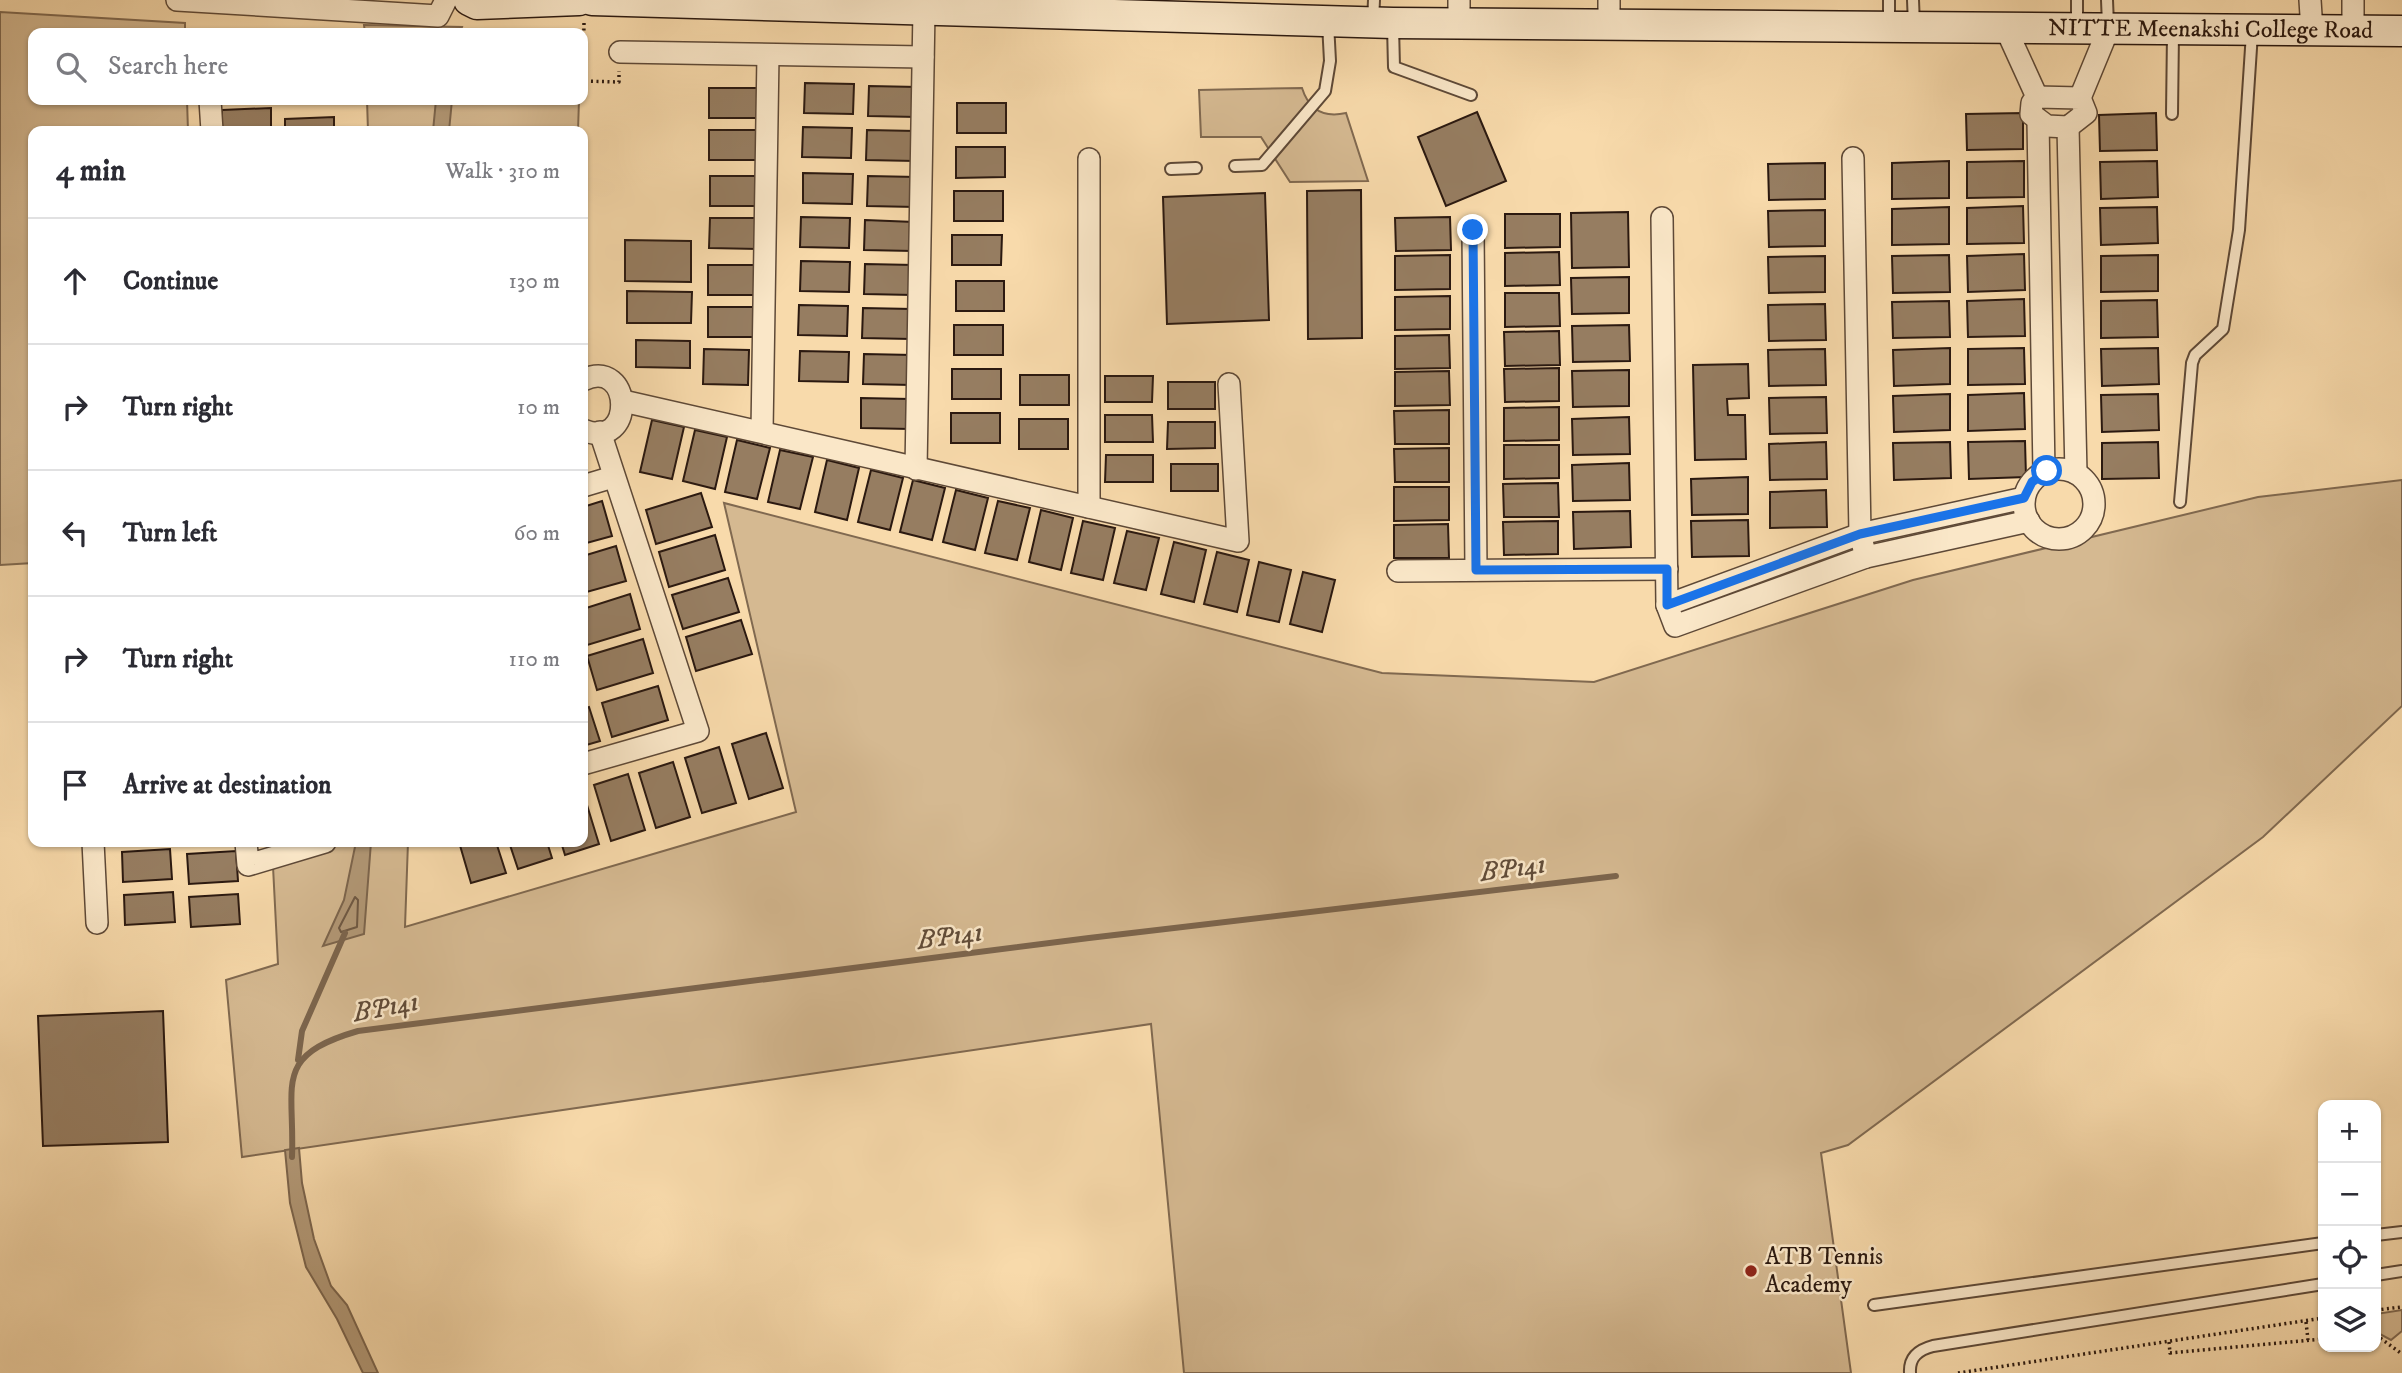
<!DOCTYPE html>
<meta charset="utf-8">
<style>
body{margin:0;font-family:"IM FELL DW Pica",serif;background:#f2f2f3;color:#2b2b33}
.controls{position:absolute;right:21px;bottom:21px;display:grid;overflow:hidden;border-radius:14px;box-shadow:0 2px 5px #0004}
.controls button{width:63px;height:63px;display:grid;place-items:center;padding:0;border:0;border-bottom:2px solid #e1e1e2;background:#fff;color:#2b2b33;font:35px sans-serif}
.stop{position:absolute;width:21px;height:21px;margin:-16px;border:5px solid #1a73e8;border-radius:50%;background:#fff}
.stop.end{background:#1a73e8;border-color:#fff;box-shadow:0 2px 7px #0008}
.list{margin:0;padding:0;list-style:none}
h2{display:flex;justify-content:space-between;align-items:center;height:91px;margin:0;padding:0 28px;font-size:30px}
h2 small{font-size:23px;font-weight:400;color:#7c7c81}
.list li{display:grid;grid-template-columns:46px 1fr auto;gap:21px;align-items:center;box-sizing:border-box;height:126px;padding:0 28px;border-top:2px solid #e1e1e2}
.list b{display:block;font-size:26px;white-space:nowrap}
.list em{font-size:23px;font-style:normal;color:#7c7c81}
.icon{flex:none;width:38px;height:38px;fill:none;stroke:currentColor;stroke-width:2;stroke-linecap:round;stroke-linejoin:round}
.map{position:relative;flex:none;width:2402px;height:1373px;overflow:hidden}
.search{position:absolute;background:#fff;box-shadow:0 2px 5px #0004;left:28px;top:28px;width:560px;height:77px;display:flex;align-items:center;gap:18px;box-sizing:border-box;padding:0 24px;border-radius:14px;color:#7c7c81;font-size:26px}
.panel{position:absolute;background:#fff;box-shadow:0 2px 5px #0004;left:28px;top:126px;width:560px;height:721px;border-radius:14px}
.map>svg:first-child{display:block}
</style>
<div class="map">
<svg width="2402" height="1373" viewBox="0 0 2402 1373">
<rect width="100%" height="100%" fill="#f8daab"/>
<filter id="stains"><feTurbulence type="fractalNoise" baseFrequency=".00286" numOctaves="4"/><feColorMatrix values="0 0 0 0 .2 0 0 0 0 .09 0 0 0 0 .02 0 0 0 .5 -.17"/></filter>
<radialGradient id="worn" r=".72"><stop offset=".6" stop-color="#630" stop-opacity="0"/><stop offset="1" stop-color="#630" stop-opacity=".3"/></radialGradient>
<g fill="#d5b991" stroke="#806950" stroke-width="2">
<polygon points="0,12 185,23 185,33 33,33 33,100 187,100 188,131 33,131 33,563 0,565"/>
<polygon points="364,25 462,27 460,33 365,33"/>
<path d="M 1302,88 C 1309,110 1324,118 1346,113 L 1368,181 L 1290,182 L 1261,137 L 1201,137 L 1199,90 Z"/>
<polygon points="367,100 579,100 578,131 368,131"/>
<polygon points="2402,480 2402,706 2263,837 1848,1145 1821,1153 1851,1373 1184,1373 1151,1024 242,1157 226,980 278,964 272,847 323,842 408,842 405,927 796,812 724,503 1382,673 1594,682 1913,580 2258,497"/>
<polygon points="2402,1310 2402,1331 2391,1340 2376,1332 2376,1314"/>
</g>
<g fill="#b29876" stroke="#7c654d" stroke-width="2">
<polygon points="436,100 452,100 449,131 433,131"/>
<polygon points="356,842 371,842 364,934 323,946 344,900"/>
<polygon points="299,1148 302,1183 314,1239 331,1286 347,1305 378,1373 363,1373 337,1319 306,1267 290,1203 285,1150"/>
</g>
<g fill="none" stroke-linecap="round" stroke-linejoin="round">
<polygon stroke="#6e5843" stroke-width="2" points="355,897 358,900 357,927 341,932 339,928"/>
<g stroke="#7c654d" stroke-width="6">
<polyline points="298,1060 302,1031 345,933"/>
<path d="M 292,1157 C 295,1084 272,1056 358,1031 L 1089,938 L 1616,876"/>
</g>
</g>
<g fill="#967d61" stroke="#2b1910" stroke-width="2">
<polygon points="805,83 854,84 853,114 804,113"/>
<polygon points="869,86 918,87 917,117 868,116"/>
<rect x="709" y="88" width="49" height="30"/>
<rect x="957" y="103" width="49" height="30"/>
<polygon points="271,108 271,131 222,131 222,110"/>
<polygon points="1477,112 1506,181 1446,206 1418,137"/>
<polygon points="2023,113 2023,149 1967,150 1966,114"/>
<polygon points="2156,113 2157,150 2100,151 2099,115"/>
<polygon points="334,117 334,131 285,131 285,119"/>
<polygon points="803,127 852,128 851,158 802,157"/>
<rect x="709" y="130" width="49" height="30"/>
<polygon points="867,130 916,131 915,161 866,160"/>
<polygon points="956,147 1005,147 1005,177 956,178"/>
<polygon points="1949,161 1949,198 1892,199 1892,163"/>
<polygon points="2024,161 2024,197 1967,198 1967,162"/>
<polygon points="2157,161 2158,197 2101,199 2100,162"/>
<polygon points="1825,163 1825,199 1769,200 1768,164"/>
<polygon points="803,173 853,174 852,204 803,203"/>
<polygon points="710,176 759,176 758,206 710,206"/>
<polygon points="868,176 917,177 916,207 867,206"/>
<polygon points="1361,190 1362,338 1308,339 1307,191"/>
<rect x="954" y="191" width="49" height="30"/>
<polygon points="1265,193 1269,320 1167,324 1163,197"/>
<polygon points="2023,206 2024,243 1967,244 1967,208"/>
<polygon points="1949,207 1949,244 1892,245 1892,209"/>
<polygon points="2157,207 2158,243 2101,245 2100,208"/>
<polygon points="1825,210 1825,246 1769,247 1768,211"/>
<polygon points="1628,212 1629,267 1572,268 1571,213"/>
<polygon points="1505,214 1560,214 1560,247 1505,248"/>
<polygon points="801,217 850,218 849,248 800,247"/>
<polygon points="1450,217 1451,250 1396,251 1395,218"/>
<polygon points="710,218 759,218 758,249 709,248"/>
<polygon points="865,220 914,222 913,251 864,250"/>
<polygon points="952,235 1002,235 1001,265 952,265"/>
<polygon points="625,240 691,241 691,282 625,281"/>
<polygon points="1559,252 1560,285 1505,286 1505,253"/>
<polygon points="2024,254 2025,290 1968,292 1967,256"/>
<polygon points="1450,255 1450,289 1395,290 1395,256"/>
<polygon points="1949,255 1950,292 1893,293 1892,256"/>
<polygon points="2158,255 2158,291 2101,292 2101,256"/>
<polygon points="1825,256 1825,292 1769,293 1768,257"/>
<polygon points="801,261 850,262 849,292 800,291"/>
<polygon points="865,264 914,265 913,295 864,294"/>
<rect x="708" y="265" width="49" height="30"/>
<polygon points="1629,277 1629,313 1572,314 1571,278"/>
<rect x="956" y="281" width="48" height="30"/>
<polygon points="627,291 692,292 691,323 627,323"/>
<polygon points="1505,293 1559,293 1560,326 1505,327"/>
<polygon points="1450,296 1450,329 1395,330 1395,297"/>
<polygon points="2024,299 2025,336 1968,337 1967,301"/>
<polygon points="2157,300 2158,337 2101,338 2101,301"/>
<polygon points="1949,301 1950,337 1893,338 1892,302"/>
<polygon points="1825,304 1826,340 1769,341 1768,305"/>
<polygon points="799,305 848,306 847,336 798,335"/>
<rect x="708" y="307" width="49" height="30"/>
<polygon points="863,308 912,309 911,339 862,338"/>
<rect x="954" y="325" width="49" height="30"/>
<polygon points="1629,325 1630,361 1573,362 1572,326"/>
<polygon points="1559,331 1560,365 1505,366 1504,332"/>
<polygon points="1449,335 1450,368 1395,369 1395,336"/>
<polygon points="636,340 690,341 690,368 636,367"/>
<polygon points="1950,348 1950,384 1894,386 1893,350"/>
<polygon points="2024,348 2025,384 1968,385 1968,349"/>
<polygon points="2158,348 2159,384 2102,386 2101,349"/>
<polygon points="704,349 749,350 748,385 703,384"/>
<polygon points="1825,349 1826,385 1769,386 1768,350"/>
<polygon points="800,351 849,352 848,382 799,381"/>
<polygon points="864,354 913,355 912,385 863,384"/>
<polygon points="1748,364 1749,398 1727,399 1728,415 1745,415 1746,459 1695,460 1693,365"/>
<polygon points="1559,368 1559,401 1505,402 1504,369"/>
<rect x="952" y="369" width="49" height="30"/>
<polygon points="1629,370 1629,406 1573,407 1572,371"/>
<polygon points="1449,371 1450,405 1395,406 1395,372"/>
<rect x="1020" y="375" width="49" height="30"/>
<polygon points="1105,376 1153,376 1152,402 1105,402"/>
<rect x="1168" y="382" width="47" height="27"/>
<polygon points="2024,393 2025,429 1968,431 1968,395"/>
<polygon points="1950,394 1950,430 1894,432 1893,396"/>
<polygon points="2158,394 2159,430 2102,432 2101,395"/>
<polygon points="1826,397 1827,433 1770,434 1769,398"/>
<polygon points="861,398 910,399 910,429 861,428"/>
<polygon points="1559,407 1559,440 1504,441 1504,408"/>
<polygon points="1449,410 1449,444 1395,444 1394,411"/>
<rect x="951" y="413" width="49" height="30"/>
<polygon points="1105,415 1152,415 1153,442 1105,442"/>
<polygon points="1629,417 1630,454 1573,455 1572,419"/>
<rect x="1019" y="419" width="49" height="30"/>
<polygon points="652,420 684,427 672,479 640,472"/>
<polygon points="1168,422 1215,422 1215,448 1167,449"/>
<polygon points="695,430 727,437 715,489 683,481"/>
<polygon points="737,440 770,448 757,499 725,492"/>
<polygon points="2025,441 2026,477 1969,479 1968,442"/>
<polygon points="1826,442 1827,479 1770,480 1769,444"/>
<polygon points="1950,442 1951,478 1894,480 1893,443"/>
<polygon points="2158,442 2159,478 2102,479 2102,443"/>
<polygon points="1504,445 1559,445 1559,478 1504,479"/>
<polygon points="1449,448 1449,482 1395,482 1394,449"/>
<polygon points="780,450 813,457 800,509 768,502"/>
<polygon points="1106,455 1153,455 1153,482 1105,482"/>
<polygon points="827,460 859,468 847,520 815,512"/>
<polygon points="1629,463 1630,500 1573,501 1572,465"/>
<rect x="1171" y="464" width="47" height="27"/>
<polygon points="871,470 903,478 890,530 858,522"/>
<polygon points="1748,477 1748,514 1692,515 1691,479"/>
<polygon points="913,480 945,488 932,540 900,532"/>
<polygon points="1558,483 1559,517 1504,517 1503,484"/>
<polygon points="1394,487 1449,487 1449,520 1394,521"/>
<polygon points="956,490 988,498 975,550 943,542"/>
<polygon points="1826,490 1827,527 1770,528 1770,492"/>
<polygon points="701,493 712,527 656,544 646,510"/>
<polygon points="602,501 612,536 583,544 583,507"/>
<polygon points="998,501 1030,508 1017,560 985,553"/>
<polygon points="1041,510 1073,518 1061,570 1029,562"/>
<polygon points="1630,511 1631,547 1574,549 1573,512"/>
<polygon points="1748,520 1749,556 1692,557 1691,521"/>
<polygon points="1083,521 1115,528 1103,580 1071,573"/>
<polygon points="1558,521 1558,554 1504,555 1503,522"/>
<polygon points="1448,524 1449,558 1394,558 1394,525"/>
<polygon points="1127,531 1159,538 1146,590 1114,583"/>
<polygon points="715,535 725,570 669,587 659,552"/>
<polygon points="1174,542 1206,550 1194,602 1161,594"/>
<polygon points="616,546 626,581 583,593 583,556"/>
<polygon points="1217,552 1249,560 1237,612 1204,604"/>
<polygon points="1259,562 1291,570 1279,622 1247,615"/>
<polygon points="1303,572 1335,580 1322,632 1290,624"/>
<polygon points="728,578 739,612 683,629 672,595"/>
<polygon points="630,594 640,629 584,646 583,609"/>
<polygon points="741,620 752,654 696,671 686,637"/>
<polygon points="643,639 653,673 597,690 587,656"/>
<polygon points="658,686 668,720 612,737 602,703"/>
<polygon points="589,707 600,741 583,746 583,709"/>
<polygon points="766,733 783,788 749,799 732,744"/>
<polygon points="719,747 736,803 702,813 685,758"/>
<polygon points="673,762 690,817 656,828 639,773"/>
<polygon points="628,774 645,830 611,841 594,785"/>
<polygon points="583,792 599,844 565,855 561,842 583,842"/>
<polygon points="459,842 496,842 506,873 471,883"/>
<polygon points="509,842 547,842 552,858 518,869"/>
<polygon points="170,849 172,879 123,882 122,852"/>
<polygon points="236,851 238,881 189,884 187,854"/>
<polygon points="173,892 175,922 125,925 124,895"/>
<polygon points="238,894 240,924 191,927 189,897"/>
<polygon points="163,1011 168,1142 43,1146 38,1016"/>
</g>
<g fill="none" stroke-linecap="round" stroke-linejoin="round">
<defs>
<g id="lane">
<polyline points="1913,0 1914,25"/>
<polyline points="2077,0 2077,26"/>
<polyline points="2107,0 2108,25"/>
<polyline points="1373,22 1374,0"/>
<polyline points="1889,25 1889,0"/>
<polyline points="1393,26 1394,67 1471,95"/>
<polyline points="2172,114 2173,33"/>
<polyline points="1235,166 1262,165 1325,91 1330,61 1328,23"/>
<polyline points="1171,169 1196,168"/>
<polyline points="2180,502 2192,363 2195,355 2223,329 2239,230 2252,33"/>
<polyline points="2376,1235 2402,1232"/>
<polyline points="2376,1275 2402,1271"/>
<polyline points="1874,1305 2323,1243"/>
<path d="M 1910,1373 C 1909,1357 1918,1350 1933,1346 L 2323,1284"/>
</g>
<g id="street">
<polyline points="177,0 438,16 446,0"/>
<polyline points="1459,0 1459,24"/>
<polyline points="1609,0 1609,25"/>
<polyline points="2310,0 2312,31"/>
<polyline points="2006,29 2037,97"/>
<polyline points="2353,31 2353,0"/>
<polyline points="620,52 923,57"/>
<polygon points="2037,97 2080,98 2086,113 2068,127 2047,126 2031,114 2032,103"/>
<polyline points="2080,98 2108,30"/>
<polyline points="210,100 212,131"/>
<polyline points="2038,121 2044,472"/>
<polyline points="2068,127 2076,473"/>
<polyline points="1853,158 1860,534 1866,557"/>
<polyline points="1089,159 1089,507"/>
<polyline points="1662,218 1667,605 1675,626 1866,557 2029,521"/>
<polyline points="1473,230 1476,570"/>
<path d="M 583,380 C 633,356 636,452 583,430"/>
<polyline points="623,401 1238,541 1229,384"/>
<polyline points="762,431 768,55"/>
<polyline points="916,469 924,10"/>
<circle cx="2059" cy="504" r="35"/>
<polyline points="583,486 613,477"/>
<polyline points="1398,571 1667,569"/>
<polyline points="1667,605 1860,534 2024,498"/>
<polyline points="583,764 698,731 600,432"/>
<polyline points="93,842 97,923"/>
<polyline points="246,842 248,865 325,842"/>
</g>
<g id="secondary">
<polyline points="469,0 477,4 579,0"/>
<path id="s1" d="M 592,0 L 1393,23 L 2402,31"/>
</g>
</defs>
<use href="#lane" stroke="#5e4937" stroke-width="14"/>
<use href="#street" stroke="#5e4937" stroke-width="24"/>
<use href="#secondary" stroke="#2b1910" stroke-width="33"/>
<g stroke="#2b1910" stroke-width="3.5" stroke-dasharray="2 3.5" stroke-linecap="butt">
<polyline points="584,23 583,81 619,82 619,71"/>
<polyline points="2376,1310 2402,1307"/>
<polyline points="2306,1322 2308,1340"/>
<polyline points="2376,1335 2402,1354"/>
<polyline points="2169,1342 2170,1353 2323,1339"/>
<polyline points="1958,1373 2323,1318"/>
</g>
<use href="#lane" stroke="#fae7c8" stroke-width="10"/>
<use href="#street" stroke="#fae7c8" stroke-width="21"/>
<use href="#secondary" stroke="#fae7c8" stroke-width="30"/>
</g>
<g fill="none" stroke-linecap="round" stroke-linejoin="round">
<polyline stroke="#1a73e8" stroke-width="9" points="1473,230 1476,570 1667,569 1667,605 1860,534 2024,498 2032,482 2047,471"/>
</g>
<circle fill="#8f2418" stroke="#fae7c8" stroke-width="2.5" cx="1751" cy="1271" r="7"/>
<g text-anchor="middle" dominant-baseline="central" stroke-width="5" stroke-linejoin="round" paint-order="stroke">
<g font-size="24" fill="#2b1910" stroke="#fae7c8">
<text stroke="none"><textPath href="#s1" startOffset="1619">NITTE Meenakshi College Road</textPath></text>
</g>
<g font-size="24" fill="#2b1910" stroke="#fae7c8" text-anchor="start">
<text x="1765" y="1257">ATB Tennis<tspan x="1765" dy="28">Academy</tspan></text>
</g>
<g font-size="26" font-style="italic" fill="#614c39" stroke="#fae7c8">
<text transform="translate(1513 869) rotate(-7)">BP141</text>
<text transform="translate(950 937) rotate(-7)">BP141</text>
<text transform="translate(386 1008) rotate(-10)">BP141</text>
</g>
</g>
<rect width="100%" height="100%" filter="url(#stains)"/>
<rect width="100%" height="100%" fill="url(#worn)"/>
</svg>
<div class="controls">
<button>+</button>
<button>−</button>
<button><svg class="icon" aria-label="locate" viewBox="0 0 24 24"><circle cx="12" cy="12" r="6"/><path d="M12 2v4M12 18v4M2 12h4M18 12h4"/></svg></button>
<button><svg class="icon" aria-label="layers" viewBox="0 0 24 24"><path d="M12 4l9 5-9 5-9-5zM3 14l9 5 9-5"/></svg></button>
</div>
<div class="stop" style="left:2047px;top:471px"></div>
<div class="stop end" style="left:1473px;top:230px"></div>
<div class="search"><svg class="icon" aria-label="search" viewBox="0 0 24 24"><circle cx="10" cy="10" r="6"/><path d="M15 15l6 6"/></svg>Search here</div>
<section class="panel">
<h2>4 min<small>Walk · 310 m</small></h2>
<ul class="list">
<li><svg class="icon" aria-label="ahead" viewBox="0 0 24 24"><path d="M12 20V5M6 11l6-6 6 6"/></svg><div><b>Continue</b></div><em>130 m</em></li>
<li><svg class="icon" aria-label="right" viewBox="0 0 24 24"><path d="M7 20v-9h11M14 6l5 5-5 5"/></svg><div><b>Turn right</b></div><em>10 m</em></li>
<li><svg class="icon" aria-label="left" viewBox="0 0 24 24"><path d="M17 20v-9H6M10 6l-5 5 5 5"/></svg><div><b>Turn left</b></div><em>60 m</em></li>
<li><svg class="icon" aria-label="right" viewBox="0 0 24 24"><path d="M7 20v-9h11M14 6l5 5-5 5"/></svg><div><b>Turn right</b></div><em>110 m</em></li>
<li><svg class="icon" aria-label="arrive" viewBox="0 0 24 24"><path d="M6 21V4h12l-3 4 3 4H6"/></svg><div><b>Arrive at destination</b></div></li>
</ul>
</section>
</div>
